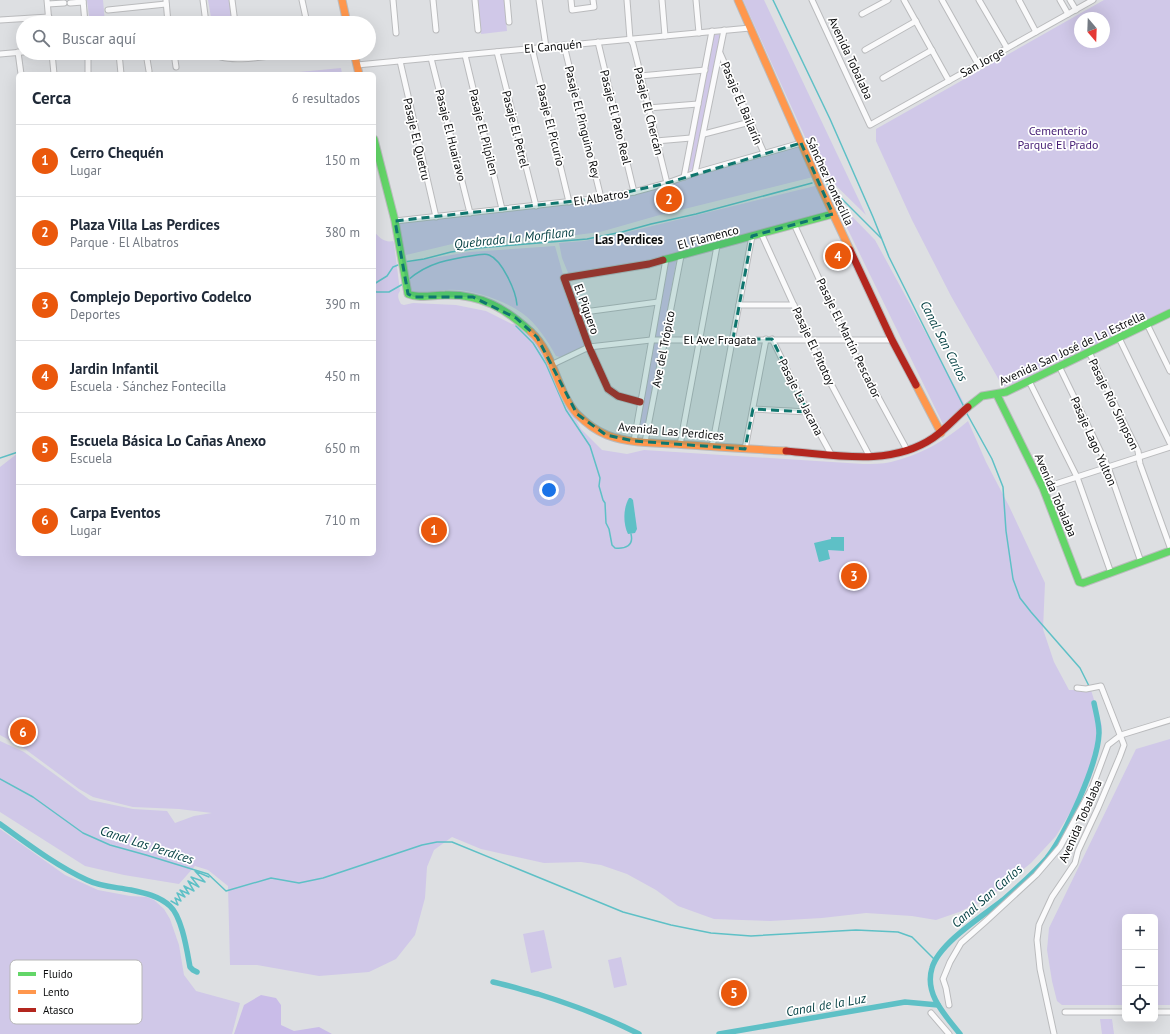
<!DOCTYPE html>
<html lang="es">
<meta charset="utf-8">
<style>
body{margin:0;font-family:"PT Sans",sans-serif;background:#f2f2f3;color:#1f2937}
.controls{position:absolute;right:12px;bottom:12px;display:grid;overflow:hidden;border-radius:6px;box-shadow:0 4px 16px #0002}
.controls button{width:36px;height:36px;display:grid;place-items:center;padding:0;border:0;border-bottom:1px solid #e0e1e3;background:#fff;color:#1f2937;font:20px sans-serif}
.compass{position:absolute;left:1074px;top:12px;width:36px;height:36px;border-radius:50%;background:#fff;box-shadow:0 4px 16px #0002;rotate:161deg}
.you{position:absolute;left:549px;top:490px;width:14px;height:14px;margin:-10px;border:3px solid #fff;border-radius:50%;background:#1a73e8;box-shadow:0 0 0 6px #1a73e833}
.badge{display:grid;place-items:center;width:26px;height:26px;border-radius:50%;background:#ea580c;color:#fff;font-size:13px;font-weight:700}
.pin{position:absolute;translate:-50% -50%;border:2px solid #fff;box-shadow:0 1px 4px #0006}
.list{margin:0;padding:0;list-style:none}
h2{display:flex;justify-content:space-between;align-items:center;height:52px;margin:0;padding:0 16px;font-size:17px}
h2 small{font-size:13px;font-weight:400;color:#747a83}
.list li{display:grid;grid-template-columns:26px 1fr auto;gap:12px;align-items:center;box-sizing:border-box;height:72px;padding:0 16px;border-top:1px solid #e0e1e3}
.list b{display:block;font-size:15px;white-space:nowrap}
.list p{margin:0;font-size:13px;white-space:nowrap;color:#747a83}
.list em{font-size:13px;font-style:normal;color:#747a83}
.icon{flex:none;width:22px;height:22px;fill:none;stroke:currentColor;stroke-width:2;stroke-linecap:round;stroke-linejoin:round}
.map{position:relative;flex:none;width:1170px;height:1034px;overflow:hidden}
.search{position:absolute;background:#fff;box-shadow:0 4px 16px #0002;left:16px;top:16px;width:360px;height:44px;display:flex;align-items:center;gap:10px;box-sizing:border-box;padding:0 14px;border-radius:22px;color:#747a83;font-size:15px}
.panel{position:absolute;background:#fff;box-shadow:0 4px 16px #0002;left:16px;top:72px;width:360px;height:484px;border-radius:6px}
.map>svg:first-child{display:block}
</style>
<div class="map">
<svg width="1170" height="1034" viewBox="0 0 1170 1034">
<rect width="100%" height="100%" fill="#dddfe2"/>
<g fill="#d0c8e8" fill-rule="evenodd">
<polygon points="87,0 103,0 105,23 90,23"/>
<polygon points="208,0 231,0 233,23 212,23"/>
<polygon points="478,0 504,0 507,31 481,34"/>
<polygon points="743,0 764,0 866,215 820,170"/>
<path d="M 1104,0 L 1170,0 L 1170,309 L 1030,377 L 1003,387 L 951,296 L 912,220 L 876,141 L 876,129 ZM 1080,18 L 1104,18 L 1104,42 L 1080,42 Z"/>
<polygon points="720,34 695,168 688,171 714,35"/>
<polygon points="341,68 342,74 278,74"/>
<polygon points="799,145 813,177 656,216 600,232 576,235 469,240 406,255 398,223 593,202 626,196 771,154"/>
<polygon points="815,186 817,186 830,212 638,263 569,275 562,258 559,243 584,241 612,236"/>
<polygon points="831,195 875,240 965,405 943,424"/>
<path d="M 374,231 C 378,237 385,243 393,241 L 394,243 L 400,291 C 397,295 398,299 401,304 L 404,305 L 413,303 L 456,305 L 486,311 L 512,324 L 522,323 L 536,340 L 581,429 L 602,450 L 627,454 L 644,450 L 863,464 C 872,464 882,464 891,462 C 920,455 945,441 968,421 L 986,462 L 1009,506 L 1045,583 L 1043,629 L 1054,662 L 1069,690 L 1091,690 L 1102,726 L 1099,750 L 1091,778 L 1056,836 L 1031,863 L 987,899 L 959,912 L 936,920 L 912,916 L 866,913 L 822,918 L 770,921 L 714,919 L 678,906 L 656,890 L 627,874 L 601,865 L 581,862 L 544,863 L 481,849 L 452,837 L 434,850 L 427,867 L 425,898 L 415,935 L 396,959 L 369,972 L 319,976 L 257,965 L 230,965 L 228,886 L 208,870 L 195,866 L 179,884 L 124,875 L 85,866 L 0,812 L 0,741 L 24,752 L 90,800 L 133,809 L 167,811 L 175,823 L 194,816 L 212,813 L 179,809 L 133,807 L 93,797 L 79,789 L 25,749 L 0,735 L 0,467 L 18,453 L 18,554 L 374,554 Z"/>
<path d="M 555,246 L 564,278 L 586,341 L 583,347 L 560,357 L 556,356 C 547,340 537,324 522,313 C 504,300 469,288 447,290 C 437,290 419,296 410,292 L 404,263 L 469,252 Z"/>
<polygon points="677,257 645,434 636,433 667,260"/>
<polygon points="1170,739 1170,1005 1155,1005 1155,917 1125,917 1125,1005 1062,1005 1057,1001 1052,981 1047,950 1049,928 1136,749"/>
<polygon points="0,829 65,875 98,890 130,896 147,897 154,900 164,909 170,919 179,945 184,975 196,991 240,1003 232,1034 0,1034"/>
<polygon points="544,930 552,968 531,973 523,934"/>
<polygon points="621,957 627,985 614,988 608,960"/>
<polygon points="1100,1019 1112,1019 1114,1034 1102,1034"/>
</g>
<polygon fill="#c9bce8" points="261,995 276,998 281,1005 281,1025 294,1031 319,1027 332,1034 234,1034 244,1005"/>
<g fill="#5ec0c6">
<path d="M 629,498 L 631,498 L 633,500 L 637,529 L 635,533 L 628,534 C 623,524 623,508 629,498 Z"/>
<polygon points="831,537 844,537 844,551 828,550 830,559 819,562 814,543 831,539"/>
</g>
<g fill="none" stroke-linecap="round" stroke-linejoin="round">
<g stroke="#5ec0c6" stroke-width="1.5">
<polyline points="773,0 830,119 873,217 889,257 964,407"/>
<polyline points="824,181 881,238"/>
<polyline points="404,262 424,259 451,252 478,248 587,239 622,232 651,224 696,214 812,183"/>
<path d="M 408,280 C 428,262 450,259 477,255 C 481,255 485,253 489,255 C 502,260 516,291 517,305"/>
<polyline points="374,284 387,276 393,267 398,265"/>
<polyline points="374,288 376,292 389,292 403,284"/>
<path d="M 516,326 L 533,343 L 546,364 L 566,410 L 590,446 L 600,478 L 599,486 L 603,500 L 605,503 L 606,523 L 609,529 L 612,545 L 615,548 C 625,549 634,546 631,534"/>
<polyline points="966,412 992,459 1003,487 1006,531 1013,579 1020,598 1031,612 1080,668 1089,686"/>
<polyline points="0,458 18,452"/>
<polyline points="0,779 33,797 83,833 110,845 146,855 208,874 226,891 271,878 299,883 323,878 422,845 437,842 452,842 623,912 671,925 711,933 751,936 856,930 898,932 912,937 935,960"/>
<polyline points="171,901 178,905 175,898 181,901 177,893 185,897 180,890 189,894 184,886 194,891 188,881 199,887 191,877 205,882 195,871 209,877"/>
</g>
<g stroke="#5ec0c6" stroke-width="5.5">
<path d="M 0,824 C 28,844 55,865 87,880 C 101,887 116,887 131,890 C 145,893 159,896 170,906 C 182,917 187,951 190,967 L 193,970 L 197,972"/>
<path d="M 493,982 C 508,985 523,990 538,994 C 573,1005 606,1017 639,1034"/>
<polyline points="719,1034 905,1002 938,1005"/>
<path d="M 960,1034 C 945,1015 924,994 932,968 C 939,943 983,916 1003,900 C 1018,887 1034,873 1047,858 C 1066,833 1098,764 1099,733 C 1099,723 1096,713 1094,703"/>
</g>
<defs>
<g id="street">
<polyline points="47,0 49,23"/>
<polyline points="83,0 85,23"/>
<polyline points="166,0 168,23"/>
<polyline points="203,0 206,23"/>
<polyline points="232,0 235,23"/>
<polyline points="302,0 307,23"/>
<polyline points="393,0 396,33"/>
<polyline points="433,0 436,30"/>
<polyline points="475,0 478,30"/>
<polyline points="507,0 509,22"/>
<polyline points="539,0 546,47"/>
<polyline points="571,0 572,10 594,7 593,0"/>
<polyline points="627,0 630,39 633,44 667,183"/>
<polyline points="662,0 665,36"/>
<polyline points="696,0 699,33"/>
<polyline points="812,0 870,125 1093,0"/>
<polyline points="904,0 949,81"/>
<polyline points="942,0 978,64"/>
<polyline points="979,0 1007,48"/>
<polyline points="1019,0 1036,32"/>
<polyline points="1060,0 1068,14"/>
<polyline points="1070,0 1076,10"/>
<polyline points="70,3 83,2"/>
<polyline points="48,4 64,3"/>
<polyline points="108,10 166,4"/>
<polyline points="862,14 888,0"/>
<polyline points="0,20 49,17"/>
<polyline points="256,23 306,19"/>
<polyline points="598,42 634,192"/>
<polyline points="564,45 601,198"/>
<polyline points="532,48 569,202"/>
<polyline points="865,50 916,21"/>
<polyline points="18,52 21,74"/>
<polyline points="497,52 536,206"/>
<polyline points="52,53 54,74"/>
<polyline points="88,53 88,72"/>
<polyline points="119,53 121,74"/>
<polyline points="146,53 149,71"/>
<polyline points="174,53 176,67"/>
<path d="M 212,53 C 225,65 274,55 292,53"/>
<polyline points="720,53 764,153"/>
<polyline points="0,54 23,52"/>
<polyline points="465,55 502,209"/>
<polyline points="431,58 470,213"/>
<polyline points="400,61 436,217"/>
<polyline points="357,65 750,28"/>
<polyline points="640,76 705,70"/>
<polyline points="883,78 932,50"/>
<polyline points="648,108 698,104"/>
<polyline points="704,134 750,122"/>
<polyline points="656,141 691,138"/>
<polyline points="695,173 724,30"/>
<polyline points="684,177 712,31"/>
<polyline points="395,221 601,198 634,192 667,183 695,173 801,143"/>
<polyline points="794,224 847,340 907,450"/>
<polyline points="761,233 822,367 870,457"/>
<polyline points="739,305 794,305"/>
<polyline points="577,313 658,302"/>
<polyline points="1147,324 1170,371"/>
<polyline points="1119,338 1170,443"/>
<polyline points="772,339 808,412 831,454"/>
<polyline points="1089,352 1138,451 1140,464 1170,547"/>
<polyline points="551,365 589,347 651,340 892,340"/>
<polyline points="1059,366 1108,467 1141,562"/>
<polyline points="1029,381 1077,477 1111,573"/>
<polyline points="753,409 808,412"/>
<polyline points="634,441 666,259"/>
<polyline points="645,442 681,256"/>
<polyline points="680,445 717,246"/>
<polyline points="712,447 752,236"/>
<polyline points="745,449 766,339"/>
<polyline points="1043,488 1170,447"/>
<polyline points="949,1005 946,988 943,979 950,962 961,943 986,921 1036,875 1060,847 1092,788 1108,745 1121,735 1170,720"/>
<polyline points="1065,1012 1125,1012"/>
<polyline points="1155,1012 1170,1012"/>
<polyline points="931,1013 949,1034"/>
<polyline points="1054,1034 1040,969 1037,940 1039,925 1052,897 1075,863 1078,851 1098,808 1120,756 1124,745 1101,686 1086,689 1077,688"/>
</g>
<g id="fast">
<path d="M 374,139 L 395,221 L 408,294 C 419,299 433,295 445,295 C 481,294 505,308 531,332"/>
<polyline points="663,260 833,214"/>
<polyline points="997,395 1043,488 1079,582 1083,583 1170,551"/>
<polyline points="968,407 982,396 1006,392 1170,313"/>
</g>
<g id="slow">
<polyline points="342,0 347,23"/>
<polyline points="738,0 820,186 850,250"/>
<polyline points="354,53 359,74"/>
<path d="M 531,332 C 554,353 557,392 577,414 C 585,422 597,431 607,435 C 628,443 654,443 676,444 C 713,447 749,449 786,451"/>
<polyline points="916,385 941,433"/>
</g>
<g id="jam">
<polyline points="850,250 892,340 916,385"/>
<polyline points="640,402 618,396 608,389 589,347 564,278 649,264 663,260"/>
<path d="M 786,451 C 835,455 890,467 933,438 C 946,429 956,417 968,407"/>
</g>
</defs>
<use href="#street" stroke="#babbbd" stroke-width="7"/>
<use href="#fast" stroke="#babbbd" stroke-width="9"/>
<use href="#slow" stroke="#babbbd" stroke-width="9"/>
<use href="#jam" stroke="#babbbd" stroke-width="9"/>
<use href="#street" stroke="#fafafb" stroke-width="5"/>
<use href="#fast" stroke="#63d668" stroke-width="7"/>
<use href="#slow" stroke="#ff974d" stroke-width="7"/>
<use href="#jam" stroke="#b3261e" stroke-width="7"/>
</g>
<path fill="#0f766e" fill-opacity="0.2" stroke="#0f766e" stroke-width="3" stroke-dasharray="8 5" stroke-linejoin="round" d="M 801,143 L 833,214 L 752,236 L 733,339 L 772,339 L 808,412 L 753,409 L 745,449 L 634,441 L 606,435 L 577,414 L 537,337 L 516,318 L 473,297 L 414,297 L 408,294 L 395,221 L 601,198 L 667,183 Z"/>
<g text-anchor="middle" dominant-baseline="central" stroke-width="3.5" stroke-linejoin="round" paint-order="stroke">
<g font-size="12" fill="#0b0c0d" stroke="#fff">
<text transform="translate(553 46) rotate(-5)">El Canquén</text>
<text transform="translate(851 58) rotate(65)">Avenida Tobalaba</text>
<text transform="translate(982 62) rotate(-29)">San Jorge</text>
<text transform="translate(742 103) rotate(67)">Pasaje El Bailarín</text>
<text transform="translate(649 111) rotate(76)">Pasaje El Chercán</text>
<text transform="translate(616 117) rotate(76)">Pasaje El Pato Real</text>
<text transform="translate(583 122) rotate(76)">Pasaje El Pinguino Rey</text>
<text transform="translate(551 125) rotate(76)">Pasaje El Picurio</text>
<text transform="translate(516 129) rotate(76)">Pasaje El Petrel</text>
<text transform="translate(484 132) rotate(76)">Pasaje El Pilpilen</text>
<text transform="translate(451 135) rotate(76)">Pasaje El Huairavo</text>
<text transform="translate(417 139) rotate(77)">Pasaje El Quetru</text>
<text transform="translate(830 181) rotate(65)">Sánchez Fontecilla</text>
<text transform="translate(601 197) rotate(-9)">El Albatros</text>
<text transform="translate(708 237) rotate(-15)">El Flamenco</text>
<text transform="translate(587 309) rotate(70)">El Piquero</text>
<text transform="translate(849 338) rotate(64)">Pasaje El Martín Pescador</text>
<text x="720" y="339">El Ave Fragata</text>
<text transform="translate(814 346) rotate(65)">Pasaje El Pitotoy</text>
<text transform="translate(1072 348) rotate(-25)">Avenida San José de La Estrella</text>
<text transform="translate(663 349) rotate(-79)">Ave del Trópico</text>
<text transform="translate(801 397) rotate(63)">Pasaje La Jacana</text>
<text transform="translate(1114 404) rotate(64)">Pasaje Río Simpson</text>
<text transform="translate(671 431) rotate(5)">Avenida Las Perdices</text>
<text transform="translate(1094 441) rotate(66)">Pasaje Lago Yulton</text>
<text transform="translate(1056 495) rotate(67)">Avenida Tobalaba</text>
<text transform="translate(1080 821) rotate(-66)">Avenida Tobalaba</text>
</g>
<g font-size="12" fill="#421a72" stroke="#fff">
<text x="1058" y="130">Cementerio<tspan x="1058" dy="14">Parque El Prado</tspan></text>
</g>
<g font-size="13" font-style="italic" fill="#003d40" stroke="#fff">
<text transform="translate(514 238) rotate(-6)">Quebrada La Morfilana</text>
<text transform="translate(944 341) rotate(63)">Canal San Carlos</text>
<text transform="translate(147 845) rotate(18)">Canal Las Perdices</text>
<text transform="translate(987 896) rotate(-41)">Canal San Carlos</text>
<text transform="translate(826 1005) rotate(-10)">Canal de la Luz</text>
</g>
<g font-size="13" font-weight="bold" fill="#0b0c0d" stroke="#fff">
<text x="629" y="239">Las Perdices</text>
</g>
</g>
<rect x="10" y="960" width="132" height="64" rx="6" fill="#fff" stroke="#b6b6b6" stroke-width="1"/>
<rect x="18" y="972" width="18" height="4" fill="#63d668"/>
<rect x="18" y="990" width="18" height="4" fill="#ff974d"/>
<rect x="18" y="1008" width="18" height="4" fill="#b3261e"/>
<g font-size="11" fill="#0b0c0d">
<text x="43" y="978">Fluido</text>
<text x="43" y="996">Lento</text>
<text x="43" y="1014">Atasco</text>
</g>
</svg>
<div class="controls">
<button>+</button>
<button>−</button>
<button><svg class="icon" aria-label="locate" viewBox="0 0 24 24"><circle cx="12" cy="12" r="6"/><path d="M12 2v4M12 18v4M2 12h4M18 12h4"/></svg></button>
</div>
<svg class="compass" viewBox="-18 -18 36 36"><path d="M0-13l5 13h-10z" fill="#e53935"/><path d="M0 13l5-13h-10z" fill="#747a83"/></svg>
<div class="you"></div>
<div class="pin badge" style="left:434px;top:530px">1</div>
<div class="pin badge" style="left:669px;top:199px">2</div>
<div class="pin badge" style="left:854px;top:576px">3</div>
<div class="pin badge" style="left:838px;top:256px">4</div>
<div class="pin badge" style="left:734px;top:993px">5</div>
<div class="pin badge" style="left:23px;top:732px">6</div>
<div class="search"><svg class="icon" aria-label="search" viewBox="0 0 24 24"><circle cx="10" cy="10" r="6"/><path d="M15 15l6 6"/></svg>Buscar aquí</div>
<section class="panel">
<h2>Cerca<small>6 resultados</small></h2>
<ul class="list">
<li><span class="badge">1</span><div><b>Cerro Chequén</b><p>Lugar</p></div><em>150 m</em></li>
<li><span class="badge">2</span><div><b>Plaza Villa Las Perdices</b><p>Parque · El Albatros</p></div><em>380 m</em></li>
<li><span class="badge">3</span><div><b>Complejo Deportivo Codelco</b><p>Deportes</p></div><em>390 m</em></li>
<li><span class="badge">4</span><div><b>Jardin Infantil</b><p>Escuela · Sánchez Fontecilla</p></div><em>450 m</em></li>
<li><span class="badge">5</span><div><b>Escuela Básica Lo Cañas Anexo</b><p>Escuela</p></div><em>650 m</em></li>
<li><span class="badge">6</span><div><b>Carpa Eventos</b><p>Lugar</p></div><em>710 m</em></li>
</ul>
</section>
</div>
